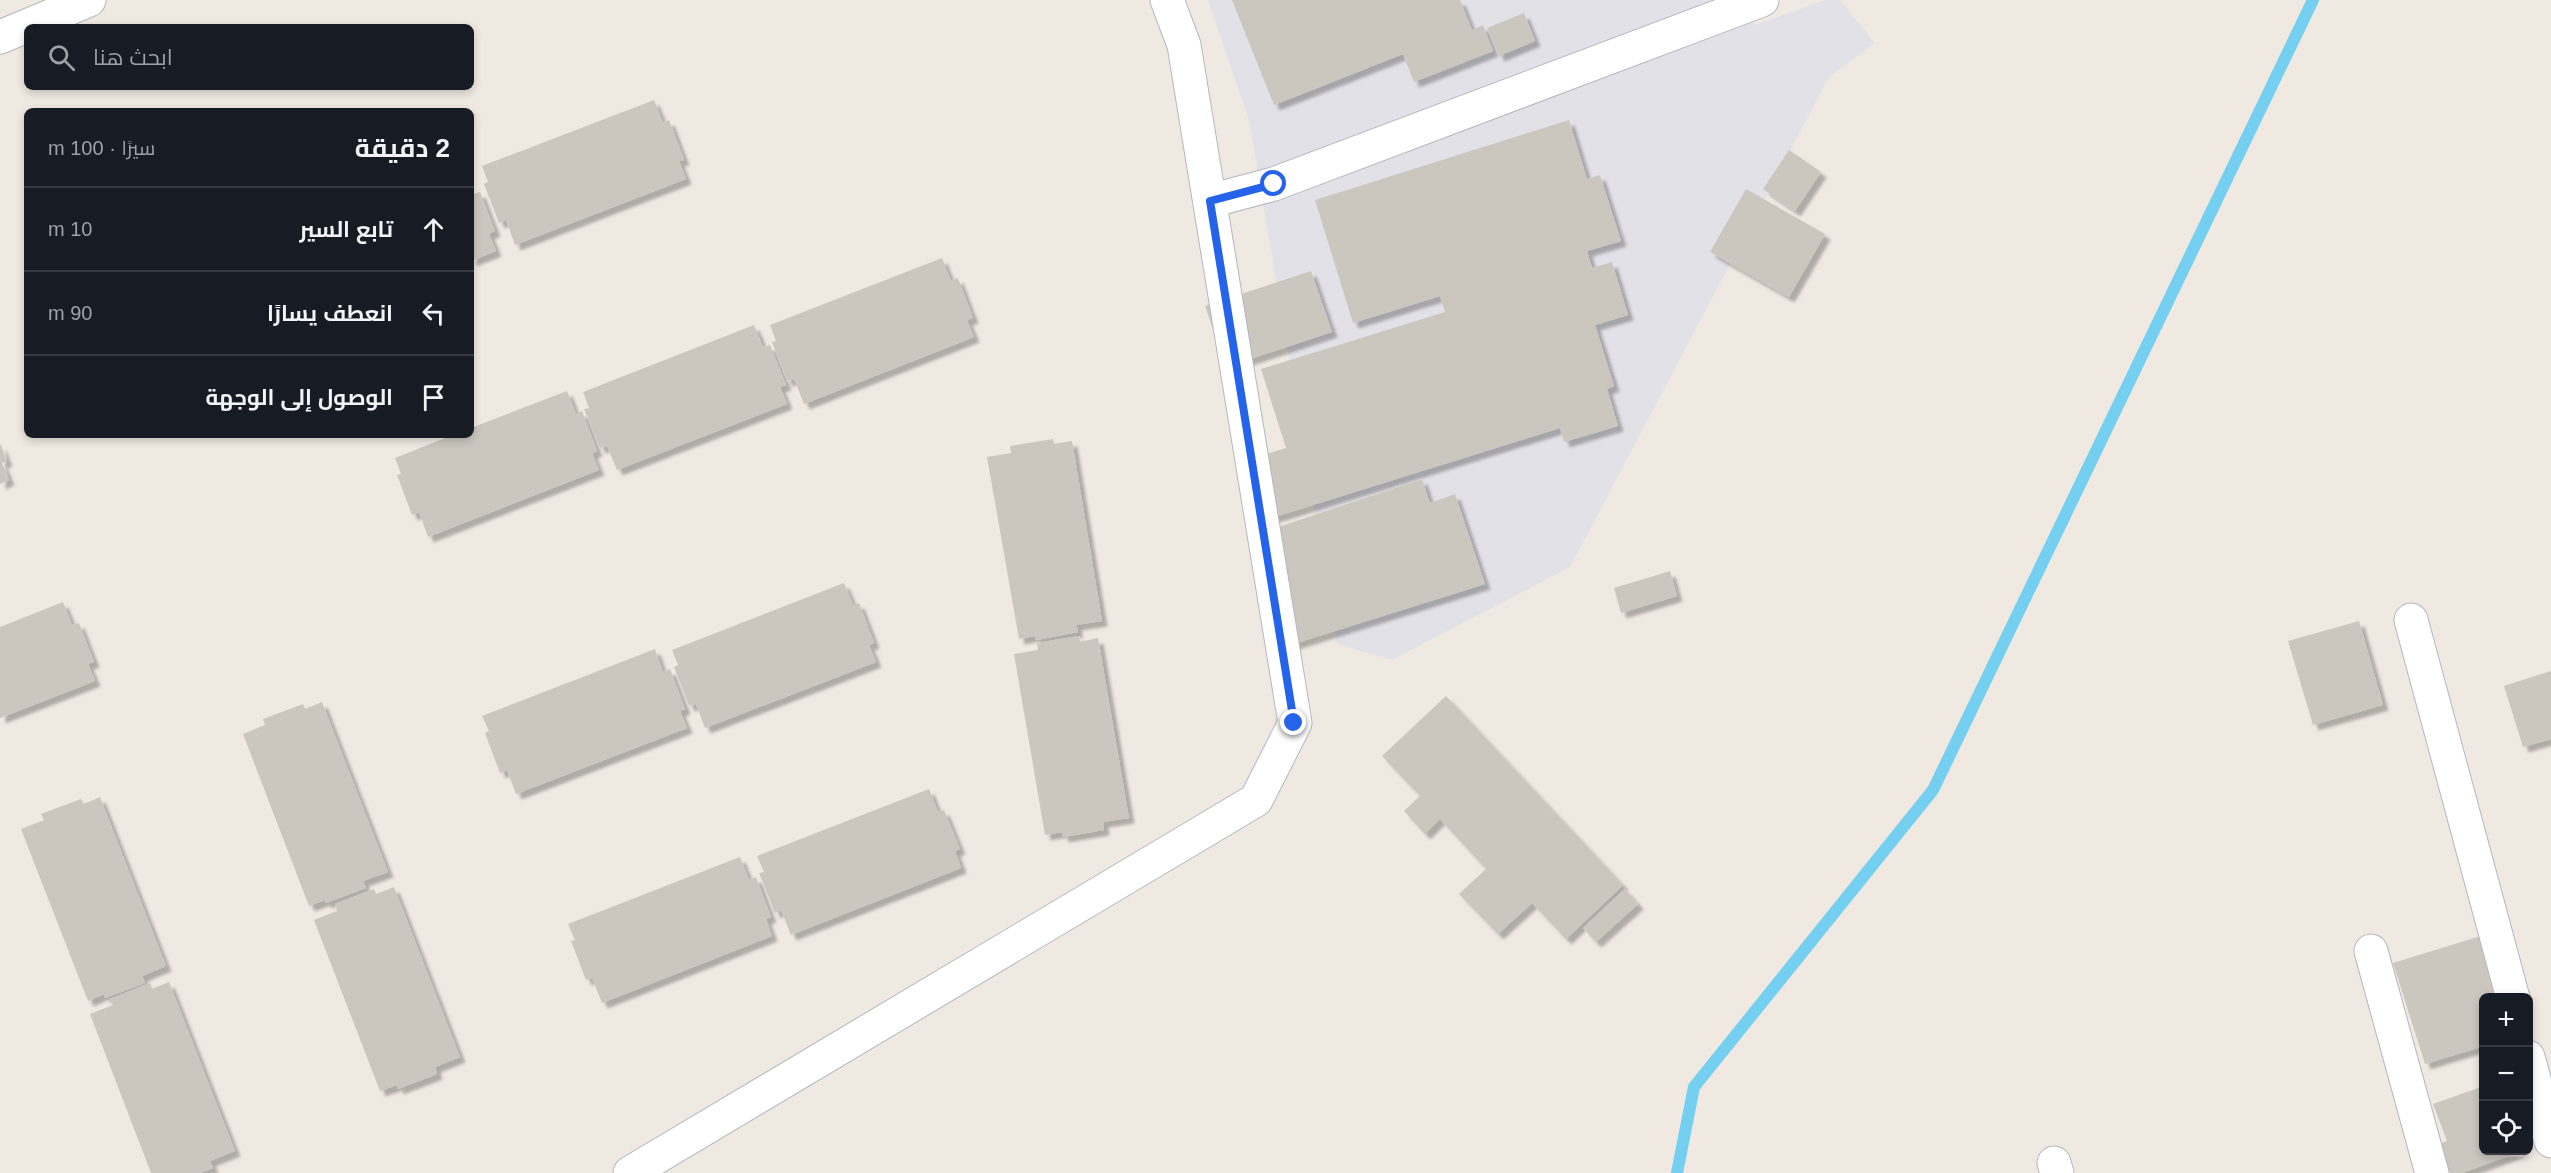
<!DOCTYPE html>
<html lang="ar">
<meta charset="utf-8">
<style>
body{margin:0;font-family:Helvetica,Cairo,sans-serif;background:#20242c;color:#f1f3f6;direction:rtl}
.controls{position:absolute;right:18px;bottom:18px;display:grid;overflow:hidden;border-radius:9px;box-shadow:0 3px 9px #0003}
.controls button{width:54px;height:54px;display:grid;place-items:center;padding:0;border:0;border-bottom:2px solid #363941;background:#171b24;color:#f1f3f6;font:30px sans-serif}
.stop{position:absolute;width:18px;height:18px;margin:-14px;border:4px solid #2563eb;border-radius:50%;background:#fff}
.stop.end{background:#2563eb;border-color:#fff;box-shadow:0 2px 6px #0008}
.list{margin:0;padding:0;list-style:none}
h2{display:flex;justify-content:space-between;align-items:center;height:78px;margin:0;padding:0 24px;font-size:26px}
h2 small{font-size:20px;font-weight:400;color:#9ea1a6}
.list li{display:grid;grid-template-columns:39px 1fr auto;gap:18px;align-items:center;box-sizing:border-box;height:84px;padding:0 24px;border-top:2px solid #363941}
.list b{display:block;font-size:22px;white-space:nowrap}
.list em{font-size:20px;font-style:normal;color:#9ea1a6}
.icon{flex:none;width:33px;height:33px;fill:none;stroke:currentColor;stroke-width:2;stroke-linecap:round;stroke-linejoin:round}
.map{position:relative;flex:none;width:2551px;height:1173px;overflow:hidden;direction:ltr}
.search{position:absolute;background:#171b24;box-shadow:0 3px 9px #0003;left:24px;top:24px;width:450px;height:66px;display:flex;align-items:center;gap:15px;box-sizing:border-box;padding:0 21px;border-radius:9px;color:#9ea1a6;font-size:22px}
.panel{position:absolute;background:#171b24;box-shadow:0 3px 9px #0003;left:24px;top:108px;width:450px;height:330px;border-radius:9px;direction:rtl}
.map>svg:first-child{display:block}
</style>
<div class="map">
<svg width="2551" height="1173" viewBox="0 0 2551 1173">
<defs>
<filter id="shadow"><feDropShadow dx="5.5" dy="5.5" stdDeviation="1.5" flood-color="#0004"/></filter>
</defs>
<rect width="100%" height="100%" fill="#efe9e1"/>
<polygon fill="#e3e1e8" points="1208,0 1743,0 1754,25 1826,0 1840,0 1875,43 1829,77 1570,567 1392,660 1337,644 1249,120"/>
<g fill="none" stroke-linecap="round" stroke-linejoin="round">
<polyline stroke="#75cff0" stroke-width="12" points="1677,1173 1694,1087 1933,790 2313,0"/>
</g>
<g fill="#cbc7bf" filter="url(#shadow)">
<polygon points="1232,0 1460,0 1472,30 1483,25 1493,51 1414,82 1403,54 1274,105"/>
<polygon points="1524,13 1535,41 1499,56 1487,28"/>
<polygon points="654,100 663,123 669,120 684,160 679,161 686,179 515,245 506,220 499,223 484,184 488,182 482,166"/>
<polygon points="1569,120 1587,179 1600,175 1621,241 1587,251 1592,268 1612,262 1628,315 1595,325 1614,386 1607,389 1618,426 1564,442 1560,428 1268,519 1250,459 1286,448 1261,369 1445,312 1440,296 1353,323 1315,200"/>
<polygon points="1789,150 1821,172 1795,211 1763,189"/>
<polygon points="1746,189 1825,234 1789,297 1710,252"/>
<polygon points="471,190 473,194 480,192 495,231 489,234 496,251 471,261"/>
<polygon points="942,258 951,281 958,278 973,318 967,320 974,337 804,404 794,379 787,381 772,342 776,341 770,325"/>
<polygon points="1311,271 1332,332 1226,367 1205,306"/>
<polygon points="754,325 763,347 770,345 786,385 780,387 787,404 617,470 607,446 600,448 584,409 589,408 583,392"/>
<polygon points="567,391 576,414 582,411 597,451 592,453 599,470 428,537 419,512 412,515 397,475 401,474 395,458 453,435 471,435 471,428"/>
<polygon points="1053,439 1054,444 1072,441 1102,621 1076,625 1078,632 1036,640 1035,636 1019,639 987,457 1011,453 1010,446"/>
<polygon points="0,443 7,461 2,463 9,480 0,484"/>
<polygon points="1422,479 1430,503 1455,494 1485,584 1287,646 1251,536"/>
<polygon points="1670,571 1677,596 1621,613 1614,588"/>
<polygon points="844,583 853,605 859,603 874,643 869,645 876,662 705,728 696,704 689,706 674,667 678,665 672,650"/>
<polygon points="63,602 72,625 79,623 94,662 88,664 95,681 0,718 0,627"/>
<polygon points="2359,621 2383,705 2313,725 2288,641"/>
<polygon points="1079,636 1080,642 1098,638 1129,818 1103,822 1104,830 1063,837 1062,832 1045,835 1014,654 1038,650 1037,643"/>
<polygon points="655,649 663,672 670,669 685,709 680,711 687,728 516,794 507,770 500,773 485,733 489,731 482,716"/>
<polygon points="2551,671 2551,739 2523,747 2504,686"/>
<polygon points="1446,696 1623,885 1566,939 1532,903 1498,934 1459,894 1486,869 1440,819 1425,834 1404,811 1420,796 1382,756"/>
<polygon points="322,702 388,872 363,881 366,888 326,903 325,900 309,906 243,734 265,725 263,719 303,704 305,709"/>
<polygon points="929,789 938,812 944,810 960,849 955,851 961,868 791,935 781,910 775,913 759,873 764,872 757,856"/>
<polygon points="100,797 166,966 142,976 145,983 105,998 104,994 88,1001 21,829 44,820 41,814 81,799 84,804"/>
<polygon points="740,857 749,880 756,877 771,917 766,919 772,936 602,1003 592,978 586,980 571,941 575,940 568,924"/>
<polygon points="394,887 460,1057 435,1067 437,1074 398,1089 397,1085 380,1091 314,920 337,911 335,904 374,889 376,894"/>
<polygon points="1625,889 1638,904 1596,942 1583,928"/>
<polygon points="2487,934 2507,998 2484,998 2484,1046 2425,1064 2393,963"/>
<polygon points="169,982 235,1151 210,1161 213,1168 200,1173 151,1173 90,1014 113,1005 110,999 150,983 152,989"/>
<polygon points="2484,1086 2484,1150 2522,1151 2462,1173 2450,1173 2439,1144 2447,1141 2433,1104"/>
</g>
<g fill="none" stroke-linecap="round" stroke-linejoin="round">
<defs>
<g id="street">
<polyline points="0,37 89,0"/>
<polyline points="1210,201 1274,184 1762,0"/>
<polyline points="2411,620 2513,998"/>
<polyline points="2371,951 2432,1173"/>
<polyline points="2528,1057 2551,1141"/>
<polyline points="2054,1163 2057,1173"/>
<polyline points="630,1173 1256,800 1295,723 1184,45 1167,0"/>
</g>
</defs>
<use href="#street" stroke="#b4b7c1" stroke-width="35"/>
<use href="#street" stroke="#fff" stroke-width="33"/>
</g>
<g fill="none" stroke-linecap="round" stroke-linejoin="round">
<polyline stroke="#2563eb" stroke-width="8" points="1274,184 1210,201 1294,723"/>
</g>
</svg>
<div class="controls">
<button>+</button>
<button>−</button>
<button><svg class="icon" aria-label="locate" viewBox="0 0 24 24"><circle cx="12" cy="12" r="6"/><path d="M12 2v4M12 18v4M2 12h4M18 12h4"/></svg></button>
</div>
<div class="stop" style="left:1274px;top:184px"></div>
<div class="stop end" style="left:1294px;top:723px"></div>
<div class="search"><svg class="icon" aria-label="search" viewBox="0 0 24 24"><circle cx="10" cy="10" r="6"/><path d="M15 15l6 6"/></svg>ابحث هنا</div>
<section class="panel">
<h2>2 دقيقة<small>سيرًا · 100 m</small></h2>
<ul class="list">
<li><svg class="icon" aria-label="ahead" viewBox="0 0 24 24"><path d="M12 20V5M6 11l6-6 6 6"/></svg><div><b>تابع السير</b></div><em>10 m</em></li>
<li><svg class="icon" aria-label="left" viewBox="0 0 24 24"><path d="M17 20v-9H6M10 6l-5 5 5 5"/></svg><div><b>انعطف يسارًا</b></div><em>90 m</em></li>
<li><svg class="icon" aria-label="arrive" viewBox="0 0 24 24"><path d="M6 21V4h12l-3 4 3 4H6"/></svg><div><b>الوصول إلى الوجهة</b></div></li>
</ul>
</section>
</div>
